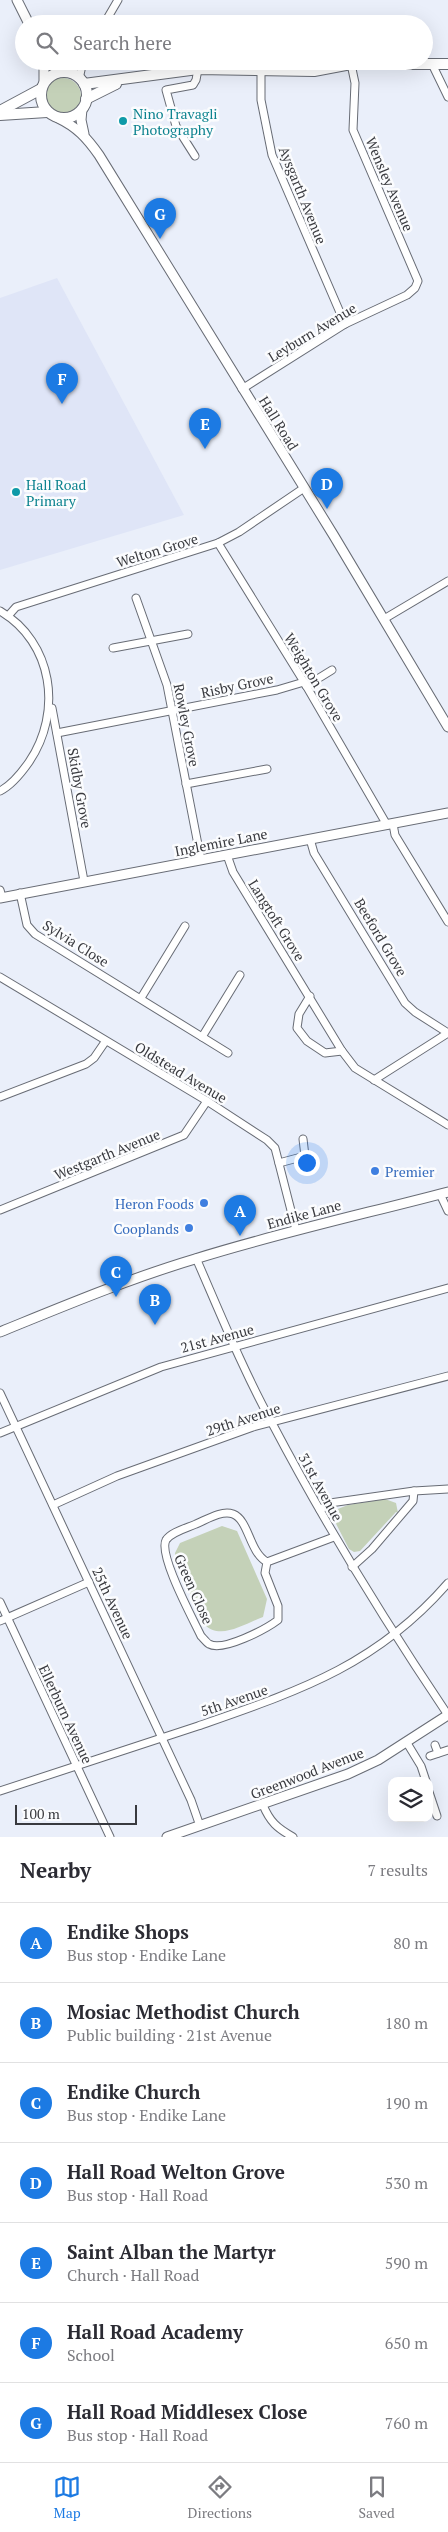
<!DOCTYPE html>
<meta charset="utf-8">
<style>
body{margin:0;font-family:"PT Serif",serif;background:#f7f7f7;color:#2b2b33}
.controls{position:absolute;right:15px;bottom:15px;display:grid;overflow:hidden;border-radius:10px;box-shadow:0 5px 20px #0002}
.controls button{width:45px;height:45px;display:grid;place-items:center;padding:0;border:0;border-bottom:1px solid #e1e1e2;background:#fff;color:#2b2b33;font:25px sans-serif}
.scale{position:absolute;left:15px;bottom:12px;width:122px;box-sizing:border-box;padding-left:5px;border:2px solid #393a3f;border-top:0;font-size:14px;line-height:18px;white-space:nowrap;color:#393a3f;-webkit-text-stroke:4px #fbfcfe;paint-order:stroke}
.you{position:absolute;left:306px;top:1162px;width:18px;height:18px;margin:-12px;border:4px solid #fff;border-radius:50%;background:#1a73e8;box-shadow:0 0 0 8px #1a73e833}
.badge{display:grid;place-items:center;width:32px;height:32px;border-radius:50%;background:#1c7ae3;color:#fff;font-size:16px;font-weight:700}
.pin{position:absolute;translate:-50% -41px;filter:drop-shadow(0 1px 2px #0008)}
.pin::after{content:'';position:absolute;top:26px;width:18px;height:15px;background:inherit;clip-path:polygon(0 0,100% 0,50% 100%)}
.list{margin:0;padding:0;list-style:none}
h2{display:flex;justify-content:space-between;align-items:center;height:65px;margin:0;padding:0 20px;font-size:21px}
h2 small{font-size:16px;font-weight:400;color:#7c7c81}
.list li{display:grid;grid-template-columns:32px 1fr auto;gap:15px;align-items:center;box-sizing:border-box;height:80px;padding:0 20px;border-top:1px solid #e1e1e2}
.list b{display:block;font-size:19px;white-space:nowrap}
.list p{margin:0;font-size:16px;white-space:nowrap;color:#7c7c81}
.list em{font-size:16px;font-style:normal;color:#7c7c81}
.icon{flex:none;width:28px;height:28px;fill:none;stroke:currentColor;stroke-width:2;stroke-linecap:round;stroke-linejoin:round}
.map{position:relative;flex:none;width:448px;height:1837px;overflow:hidden}
.search{position:absolute;background:#fff;box-shadow:0 5px 20px #0002;left:15px;right:15px;top:15px;height:55px;display:flex;align-items:center;gap:12px;box-sizing:border-box;padding:0 18px;border-radius:28px;color:#7c7c81;font-size:19px}
.sheet{height:625px;background:#fff}
nav{display:flex;justify-content:space-around;align-items:center;box-sizing:border-box;height:70px;border-top:1px solid #e1e1e2;background:#fff;font-size:14px;color:#7c7c81}
nav a{display:grid;justify-items:center;gap:2px}
nav .on{color:#1c7ae3}
.map>svg:first-child{display:block}
</style>
<div class="map">
<svg width="448" height="1837" viewBox="0 0 448 1837">
<rect width="100%" height="100%" fill="#eaeffa"/>
<polygon fill="#dfe5f7" points="57,278 184,515 0,570 0,298"/>
<g fill="#c4d1b8">
<circle cx="63" cy="96" r="18"/>
<polygon points="385,1499 396,1503 398,1513 396,1512 360,1551 354,1552 349,1549 330,1512 348,1505"/>
<path d="M 222,1526 L 237,1531 L 267,1599 L 263,1617 C 244,1624 220,1641 204,1624 L 175,1561 L 175,1553 L 180,1543 Z"/>
</g>
<g fill="none" stroke-linecap="round" stroke-linejoin="round">
<defs>
<g id="minor">
<polyline points="104,24 118,0"/>
<polyline points="432,64 448,97"/>
<polyline points="261,69 261,100 272,155 345,324"/>
<polyline points="69,73 82,61"/>
<polyline points="79,79 83,61"/>
<polyline points="195,156 176,126 166,90 193,85 196,80 198,69"/>
<polyline points="242,389 345,324 407,295 415,288 418,281 353,130 355,83 351,64"/>
<polyline points="218,543 304,682 387,825"/>
<polyline points="136,598 167,685 201,860"/>
<path d="M 0,611 C 53,642 63,712 29,762 C 22,772 12,785 0,791"/>
<polyline points="8,616 16,607 218,543 239,532 304,488"/>
<polyline points="384,619 448,581"/>
<polyline points="113,648 188,634"/>
<polyline points="306,686 332,670"/>
<polyline points="52,708 84,881"/>
<polyline points="57,733 277,690 304,682"/>
<polyline points="186,784 267,769"/>
<polyline points="393,824 395,835 448,922"/>
<polyline points="310,839 314,853 405,1003 415,1012 448,1033"/>
<polyline points="227,855 233,872 342,1051 355,1068 448,1125"/>
<polyline points="0,890 2,897"/>
<polyline points="20,893 27,925 35,934 228,1053"/>
<polyline points="0,977 207,1101 267,1140 275,1148 296,1230"/>
<polyline points="310,996 299,1014 297,1028 307,1041 325,1053 342,1051"/>
<polyline points="141,998 185,926"/>
<polyline points="202,1037 240,975"/>
<polyline points="374,1080 448,1033"/>
<polyline points="0,1097 86,1064 94,1058 105,1042"/>
<polyline points="279,1163 305,1156 303,1139"/>
<polyline points="440,1194 448,1211"/>
<polyline points="0,1210 184,1135 207,1101"/>
<path d="M 196,1258 C 220,1313 243,1370 272,1423 C 325,1524 384,1620 448,1715"/>
<polyline points="0,1393 191,1800 200,1826"/>
<polyline points="0,1433 161,1367 448,1288"/>
<polyline points="53,1505 117,1476 253,1427 448,1376"/>
<polyline points="320,1510 330,1503 414,1491 448,1489"/>
<path d="M 267,1562 C 249,1552 249,1520 233,1514 C 221,1510 206,1520 196,1524 C 187,1528 171,1532 166,1540 C 158,1555 193,1619 201,1636 C 203,1638 207,1643 209,1644 C 223,1652 266,1629 278,1620 L 278,1606 L 265,1573 L 267,1562 L 334,1537"/>
<polyline points="352,1567 372,1549 413,1501 414,1491"/>
<polyline points="0,1602 110,1837"/>
<polyline points="0,1621 89,1582"/>
<polyline points="407,1743 421,1766 426,1781"/>
<polyline points="435,1745 438,1753"/>
<polyline points="430,1756 448,1750"/>
<path d="M 0,1791 C 66,1769 132,1748 198,1726 C 298,1691 376,1666 448,1583"/>
<polyline points="429,1792 437,1816"/>
<path d="M 263,1805 C 270,1822 277,1828 293,1837"/>
</g>
<g id="tertiary">
<polyline points="17,0 29,24"/>
<polyline points="49,61 62,72"/>
<polyline points="44,83 44,61"/>
<polyline points="82,109 81,120 84,134"/>
<path d="M 58,118 C 77,127 87,138 99,155 L 334,536 L 448,727"/>
<polyline points="0,898 448,813"/>
<path d="M 0,1332 C 64,1306 128,1279 195,1259 C 278,1233 364,1214 448,1192"/>
<polyline points="167,1837 348,1774 378,1760 448,1715"/>
</g>
<g id="secondary">
<circle cx="64" cy="95" r="23"/>
<polyline points="84,84 198,69 314,71 351,64 448,64"/>
<polyline points="86,99 116,84"/>
<polyline points="0,111 41,89"/>
<polyline points="0,115 47,112"/>
</g>
</defs>
<use href="#minor" stroke="#686c75" stroke-width="9"/>
<use href="#tertiary" stroke="#686c75" stroke-width="11"/>
<use href="#secondary" stroke="#686c75" stroke-width="12"/>
<use href="#minor" stroke="#fff" stroke-width="7"/>
<use href="#tertiary" stroke="#fff" stroke-width="9"/>
<use href="#secondary" stroke="#fff" stroke-width="10"/>
</g>
<g fill="#0f9aa8" stroke="#fbfcfe" stroke-width="2">
<circle cx="123" cy="121" r="5"/>
<circle cx="16" cy="492" r="5"/>
</g>
<g fill="#3f7fe0" stroke="#fbfcfe" stroke-width="2">
<circle cx="375" cy="1171" r="5"/>
<circle cx="204" cy="1203" r="5"/>
<circle cx="189" cy="1228" r="5"/>
</g>
<g text-anchor="middle" dominant-baseline="central" stroke-width="5" stroke-linejoin="round" paint-order="stroke">
<g font-size="14" fill="#0d838f" stroke="#fbfcfe" text-anchor="start">
<text x="133" y="113">Nino Travagli<tspan x="133" dy="16">Photography</tspan></text>
<text x="26" y="484">Hall Road<tspan x="26" dy="16">Primary</tspan></text>
</g>
<g font-size="14" fill="#393a3f" stroke="#fbfcfe">
<text transform="translate(390 184) rotate(67)">Wensley Avenue</text>
<text transform="translate(303 195) rotate(68)">Aysgarth Avenue</text>
<text transform="translate(312 332) rotate(-31)">Leyburn Avenue</text>
<text transform="translate(279 423) rotate(58)">Hall Road</text>
<text transform="translate(157 550) rotate(-17)">Welton Grove</text>
<text transform="translate(314 677) rotate(59)">Weighton Grove</text>
<text transform="translate(237 685) rotate(-12)">Risby Grove</text>
<text transform="translate(187 725) rotate(79)">Rowley Grove</text>
<text transform="translate(80 788) rotate(80)">Skidby Grove</text>
<text transform="translate(221 842) rotate(-11)">Inglemire Lane</text>
<text transform="translate(277 920) rotate(58)">Langtoft Grove</text>
<text transform="translate(381 937) rotate(59)">Beeford Grove</text>
<text transform="translate(76 943) rotate(32)">Sylvia Close</text>
<text transform="translate(181 1072) rotate(31)">Oldstead Avenue</text>
<text transform="translate(107 1154) rotate(-22)">Westgarth Avenue</text>
<text transform="translate(304 1214) rotate(-15)">Endike Lane</text>
<text transform="translate(217 1338) rotate(-15)">21st Avenue</text>
<text transform="translate(243 1419) rotate(-18)">29th Avenue</text>
<text transform="translate(321 1487) rotate(61)">31st Avenue</text>
<text transform="translate(194 1589) rotate(66)">Green Close</text>
<text transform="translate(113 1603) rotate(65)">25th Avenue</text>
<text transform="translate(234 1700) rotate(-19)">5th Avenue</text>
<text transform="translate(66 1714) rotate(65)">Ellerburn Avenue</text>
<text transform="translate(307 1773) rotate(-21)">Greenwood Avenue</text>
</g>
<g font-size="14" fill="#366cbe" stroke="#fbfcfe" text-anchor="end">
<text x="385" y="1171" text-anchor="start">Premier</text>
<text x="194" y="1203">Heron Foods</text>
<text x="179" y="1228">Cooplands</text>
</g>
</g>
</svg>
<div class="controls">
<button><svg class="icon" aria-label="layers" viewBox="0 0 24 24"><path d="M12 4l9 5-9 5-9-5zM3 14l9 5 9-5"/></svg></button>
</div>
<div class="scale">100 m</div>
<div class="you"></div>
<div class="pin badge" style="left:240px;top:1236px">A</div>
<div class="pin badge" style="left:155px;top:1325px">B</div>
<div class="pin badge" style="left:116px;top:1297px">C</div>
<div class="pin badge" style="left:327px;top:509px">D</div>
<div class="pin badge" style="left:205px;top:449px">E</div>
<div class="pin badge" style="left:62px;top:404px">F</div>
<div class="pin badge" style="left:160px;top:239px">G</div>
<div class="search"><svg class="icon" aria-label="search" viewBox="0 0 24 24"><circle cx="10" cy="10" r="6"/><path d="M15 15l6 6"/></svg>Search here</div>
</div>
<section class="sheet">
<h2>Nearby<small>7 results</small></h2>
<ul class="list">
<li><span class="badge">A</span><div><b>Endike Shops</b><p>Bus stop · Endike Lane</p></div><em>80 m</em></li>
<li><span class="badge">B</span><div><b>Mosiac Methodist Church</b><p>Public building · 21st Avenue</p></div><em>180 m</em></li>
<li><span class="badge">C</span><div><b>Endike Church</b><p>Bus stop · Endike Lane</p></div><em>190 m</em></li>
<li><span class="badge">D</span><div><b>Hall Road Welton Grove</b><p>Bus stop · Hall Road</p></div><em>530 m</em></li>
<li><span class="badge">E</span><div><b>Saint Alban the Martyr</b><p>Church · Hall Road</p></div><em>590 m</em></li>
<li><span class="badge">F</span><div><b>Hall Road Academy</b><p>School</p></div><em>650 m</em></li>
<li><span class="badge">G</span><div><b>Hall Road Middlesex Close</b><p>Bus stop · Hall Road</p></div><em>760 m</em></li>
</ul>
</section>
<nav>
<a class="on"><svg class="icon" aria-label="map" viewBox="0 0 24 24"><path d="M3 6l6-2 6 2 6-2v14l-6 2-6-2-6 2zM9 4v14M15 6v14"/></svg>Map</a>
<a><svg class="icon" aria-label="directions" viewBox="0 0 24 24"><path d="M12 3l9 9-9 9-9-9zM9 14v-3h6M13 9l2 2-2 2"/></svg>Directions</a>
<a><svg class="icon" aria-label="saved" viewBox="0 0 24 24"><path d="M7 4h10v16l-5-4-5 4z"/></svg>Saved</a>
</nav>
